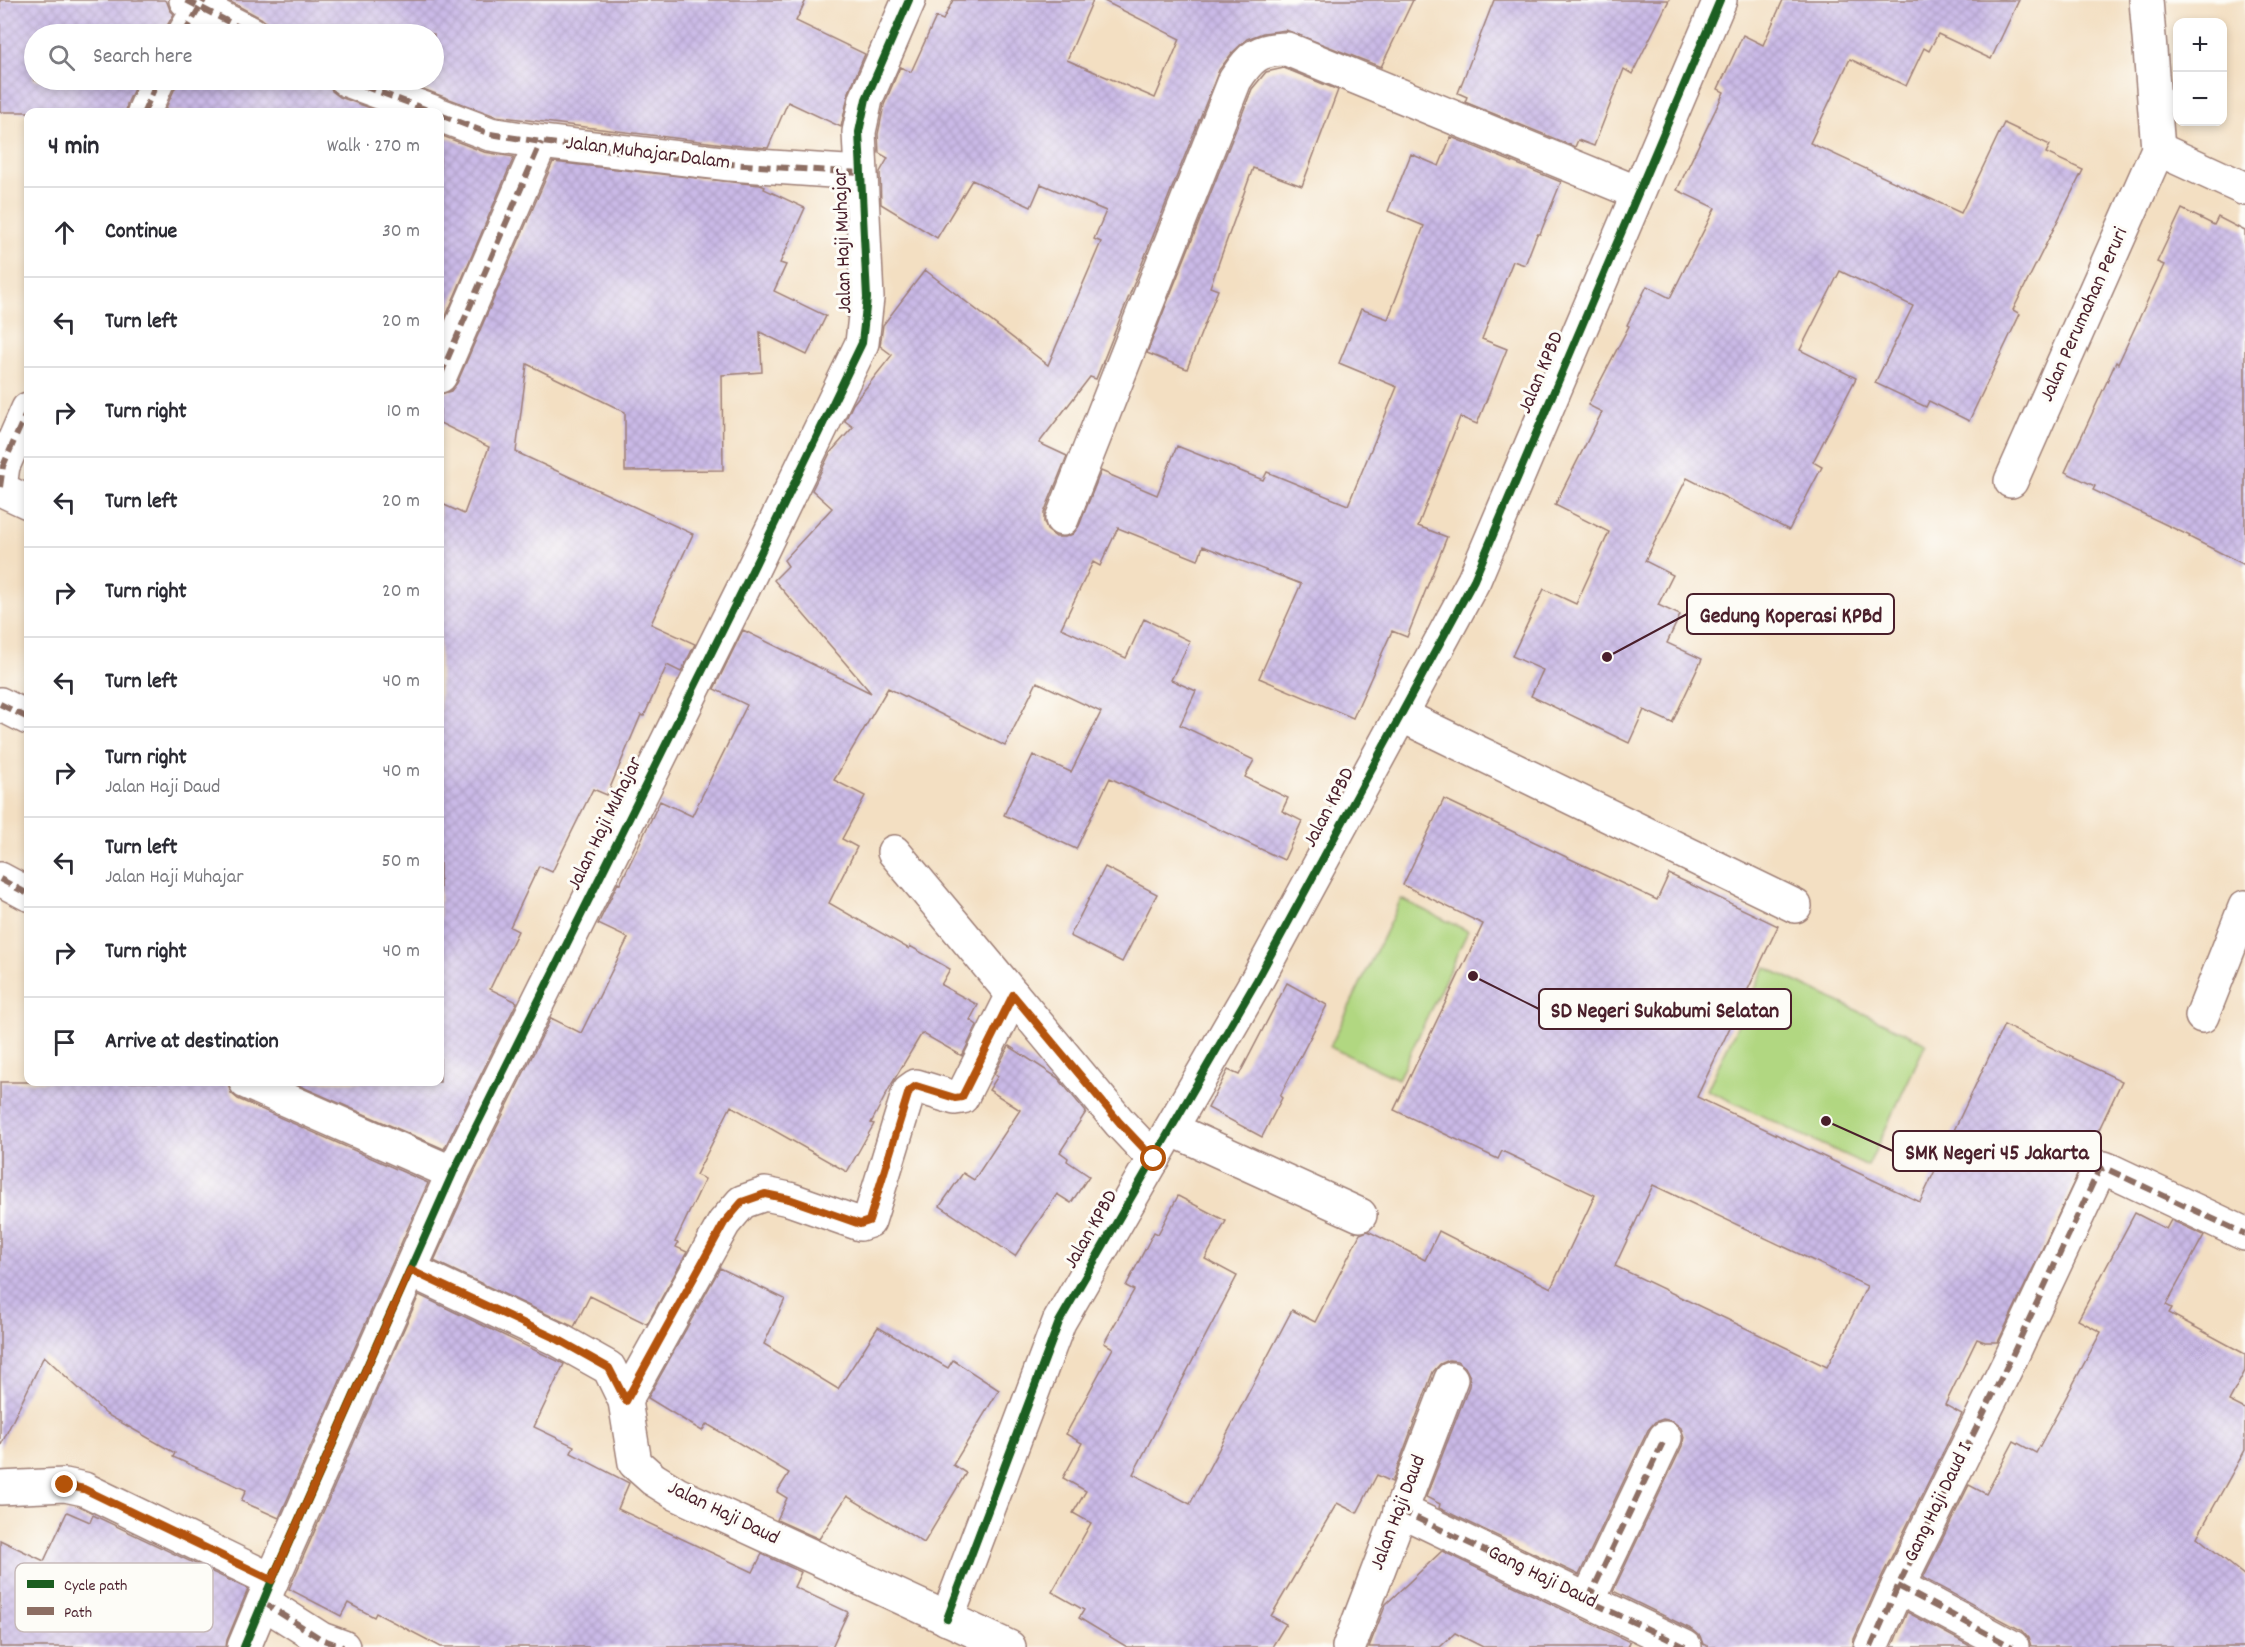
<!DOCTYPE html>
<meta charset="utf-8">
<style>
body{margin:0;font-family:Dekko,sans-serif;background:#f2f2f3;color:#2b2b33}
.controls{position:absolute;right:18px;top:18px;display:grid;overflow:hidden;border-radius:12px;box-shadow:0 3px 9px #0003}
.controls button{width:54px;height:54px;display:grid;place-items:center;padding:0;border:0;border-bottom:2px solid #e1e1e2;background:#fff;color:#2b2b33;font:30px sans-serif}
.stop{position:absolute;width:18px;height:18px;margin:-14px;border:4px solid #b45309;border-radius:50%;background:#fff}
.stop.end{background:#b45309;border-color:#fff;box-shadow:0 2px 6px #0008}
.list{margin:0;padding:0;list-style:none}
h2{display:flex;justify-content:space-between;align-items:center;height:78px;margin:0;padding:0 24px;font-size:26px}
h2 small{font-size:20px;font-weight:400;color:#7c7c81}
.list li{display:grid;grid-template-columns:39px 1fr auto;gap:18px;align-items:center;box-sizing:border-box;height:90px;padding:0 24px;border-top:2px solid #e1e1e2}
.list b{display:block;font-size:22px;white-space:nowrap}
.list p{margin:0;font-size:20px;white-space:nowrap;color:#7c7c81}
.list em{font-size:20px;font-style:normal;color:#7c7c81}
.icon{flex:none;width:33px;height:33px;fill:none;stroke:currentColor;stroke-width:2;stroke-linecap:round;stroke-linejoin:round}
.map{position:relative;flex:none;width:2245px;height:1647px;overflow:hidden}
.search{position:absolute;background:#fff;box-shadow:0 3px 9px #0003;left:24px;top:24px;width:420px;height:66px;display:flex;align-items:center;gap:15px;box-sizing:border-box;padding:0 21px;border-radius:33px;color:#7c7c81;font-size:22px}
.panel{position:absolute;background:#fff;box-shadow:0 3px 9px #0003;left:24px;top:108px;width:420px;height:978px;border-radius:12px}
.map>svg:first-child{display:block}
</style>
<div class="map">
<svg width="2245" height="1647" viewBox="0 0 2245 1647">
<defs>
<pattern id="building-cross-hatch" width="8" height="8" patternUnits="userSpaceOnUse" patternTransform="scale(1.5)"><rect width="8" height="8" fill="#cabae7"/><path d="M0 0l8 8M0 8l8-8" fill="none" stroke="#af9fc6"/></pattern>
</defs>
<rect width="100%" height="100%" fill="#fdfcf7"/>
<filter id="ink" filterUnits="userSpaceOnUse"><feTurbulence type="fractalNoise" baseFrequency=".0167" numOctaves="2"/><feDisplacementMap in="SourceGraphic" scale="12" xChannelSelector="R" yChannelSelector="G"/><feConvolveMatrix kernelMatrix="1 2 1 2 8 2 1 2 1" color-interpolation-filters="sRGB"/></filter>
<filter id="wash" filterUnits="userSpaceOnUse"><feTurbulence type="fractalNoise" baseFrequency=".008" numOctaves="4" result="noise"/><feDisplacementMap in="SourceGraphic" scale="24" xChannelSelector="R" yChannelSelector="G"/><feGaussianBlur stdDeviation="1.35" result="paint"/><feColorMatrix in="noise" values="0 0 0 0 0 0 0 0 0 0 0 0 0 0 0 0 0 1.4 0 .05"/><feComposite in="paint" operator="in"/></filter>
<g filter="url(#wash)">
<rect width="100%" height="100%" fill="#f3dfc2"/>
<g fill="#b1d781" stroke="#7e7b56" stroke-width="1.5">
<polygon points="1401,899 1468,931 1398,1079 1330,1047"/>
<polygon points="1765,967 1926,1043 1868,1166 1707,1090"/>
</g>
<g id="blocks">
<g fill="url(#building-cross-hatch)" fill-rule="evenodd">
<polygon points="0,0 164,0 167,2 170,10 174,14 168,24 165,34 34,34 34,80 138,80 127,104 126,112 0,112"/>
<polygon points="227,0 806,0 796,21 865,54 849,92 841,127 788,102 768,148 732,145 495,116 399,80 434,80 434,34 271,34 268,24 261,18"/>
<polygon points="953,0 1093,0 1067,60 1155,98 1180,39 1102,0 1413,0 1381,67 1286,30 1263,33 1247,39 1232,53 1219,70 1096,379 1090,377 1039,443 1067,456 1044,513 1044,522 1047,530 1056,537 1065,537 1073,534 1079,526 1101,471 1157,495 1177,446 1263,480 1267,472 1348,505 1397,387 1339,363 1361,309 1388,319 1424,226 1388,211 1411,154 1439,166 1451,137 1561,182 1540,234 1537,234 1525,265 1513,261 1482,339 1507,349 1477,424 1460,417 1418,526 1447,537 1407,637 1392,631 1353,718 1259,678 1301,584 1203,546 1198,560 1118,528 1100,566 1093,562 1061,628 1126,658 1144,619 1190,641 1171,680 1196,691 1180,725 1254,760 1245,777 1288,798 1282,811 1302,821 1284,860 1110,778 1076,849 1004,815 1033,755 1071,772 1101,712 1037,682 1005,746 888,688 834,780 865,796 842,839 857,847 829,903 909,949 910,946 950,969 941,985 978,1005 970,1020 977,1025 962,1056 922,1033 891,1085 871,1123 874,1124 847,1172 731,1106 696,1175 705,1179 675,1242 678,1243 676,1247 687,1252 647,1324 590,1296 574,1327 434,1261 470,1181 551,1018 581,1033 628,938 598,924 618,883 620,884 660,801 692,816 747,705 714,689 743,630 871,693 774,580 788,566 784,560 832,508 812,490 830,453 853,427 845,421 853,404 892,355 880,346 883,325 925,270 1048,365 1101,242 1094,239 1106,211 1041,184 1031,207 972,180 937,238 881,204 880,172 888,158 879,153 878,134 884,105 900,67 911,72 936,17 943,20"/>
<polygon points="1494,0 1669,0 1632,74 1624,69 1594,146 1578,140 1575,147 1465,102 1467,97 1458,93"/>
<polygon points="1783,0 2019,0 1991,59 1938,34 1929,51 1924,48 1906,86 1850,59 1810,143 1961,213 2004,123 2050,145 2046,153 2083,170 2013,310 2020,314 1969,421 1929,401 1926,407 1875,383 1913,306 1840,271 1800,350 1856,378 1813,462 1822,467 1789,530 1687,478 1645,561 1673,575 1658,605 1680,615 1667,643 1702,659 1672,723 1644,710 1629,743 1531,696 1543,670 1512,656 1544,589 1576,604 1609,532 1555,505 1602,412 1588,405 1629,326 1627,325 1647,286 1670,298 1715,208 1677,190 1724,92 1718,89 1743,35 1763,45"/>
<polygon points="1284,68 1338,90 1302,186 1253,168 1210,287 1218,290 1187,369 1147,353 1252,89 1266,72"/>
<polygon points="176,80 329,80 332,91 340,97 381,112 164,112 175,88"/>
<polygon points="440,135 484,152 514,157 440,330"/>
<polygon points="553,162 760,185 765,187 764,189 805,208 780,263 786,265 774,291 826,316 807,355 760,332 762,372 722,375 723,470 625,471 625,412 527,364 516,452 693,534 651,624 695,644 681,672 667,665 644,716 641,715 607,795 593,789 552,872 539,866 510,927 518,931 490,989 517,1002 444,1149 291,1082 440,1082 440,503 464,514 489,447 440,423 440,394 451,391 457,383"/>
<polygon points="2182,209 2214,225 2218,217 2245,231 2245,565 2189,537 2190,536 2093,490 2095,486 2065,472 2116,362 2118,364 2164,265 2157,262"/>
<path d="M 1444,799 L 1657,900 L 1669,874 L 1778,926 L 1697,1097 L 1920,1202 L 2004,1025 L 2122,1081 L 1998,1342 L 1985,1342 L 1977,1339 L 1945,1405 L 1962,1414 L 1881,1578 L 1854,1639 L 1853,1647 L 1709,1647 L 1703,1644 L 1700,1636 L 1693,1630 L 1613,1591 L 1682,1446 L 1684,1437 L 1681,1428 L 1672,1421 L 1663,1419 L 1655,1422 L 1648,1430 L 1579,1575 L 1439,1508 L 1440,1504 L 1426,1497 L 1469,1386 L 1470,1377 L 1465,1367 L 1457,1361 L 1449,1360 L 1440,1364 L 1433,1372 L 1392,1482 L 1377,1475 L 1357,1513 L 1337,1503 L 1271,1616 L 1286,1624 L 1272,1647 L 1127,1647 L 1079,1618 L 1084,1610 L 1052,1592 L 1091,1523 L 1073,1513 L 1086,1491 L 1063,1478 L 1082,1443 L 1066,1434 L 1113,1348 L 1104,1343 L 1134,1290 L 1126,1286 L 1154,1232 L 1158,1234 L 1178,1196 L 1226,1221 L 1205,1259 L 1237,1276 L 1133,1474 L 1190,1504 L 1292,1310 L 1315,1322 L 1360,1234 L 1368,1231 L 1425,1260 L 1439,1231 L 1551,1288 L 1595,1195 L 1502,1151 L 1498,1159 L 1394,1110 L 1483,924 L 1403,885 ZM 1653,1185 L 1867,1286 L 1827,1367 L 1615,1266 Z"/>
<polygon points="1105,867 1157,894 1122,962 1070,936"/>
<polygon points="1287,983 1327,1005 1280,1096 1282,1098 1262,1137 1208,1108 1228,1070 1239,1075"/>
<polygon points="1009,1046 1058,1078 1086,1112 1060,1152 1068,1158 1067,1161 1089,1176 1071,1203 1057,1194 1015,1256 940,1206 963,1173 974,1180 1020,1110 989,1090 998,1076 994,1074"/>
<polygon points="0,1082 228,1082 231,1093 238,1099 428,1183 279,1518 241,1501 246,1490 173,1457 175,1453 106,1414 44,1356 0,1447"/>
<polygon points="2135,1213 2166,1229 2171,1220 2204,1235 2166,1305 2172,1308 2169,1313 2245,1354 2245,1371 2229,1401 2245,1409 2245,1450 2197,1537 2245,1576 2245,1647 2031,1647 2028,1638 2021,1630 1923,1578 1969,1485 1986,1494 2014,1441 2036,1453 2101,1332 2078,1320"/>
<polygon points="720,1268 785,1299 764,1344 838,1389 878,1327 948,1368 953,1360 999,1390 953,1465 966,1473 924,1543 847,1496 819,1539 777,1520 787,1498 777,1492 789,1473 707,1424 702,1431 648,1398"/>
<polygon points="419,1295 564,1364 534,1427 574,1446 571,1453 629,1483 618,1509 753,1572 762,1554 801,1572 794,1587 848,1612 832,1647 441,1647 376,1613 374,1617 348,1603 341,1616 289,1589"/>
<polygon points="67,1512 90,1522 93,1515 248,1589 227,1640 226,1647 0,1647 0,1540 44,1561"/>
<polygon points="1442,1551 1630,1642 1628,1647 1483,1647 1455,1633 1440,1647 1369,1647 1386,1604"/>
<polygon points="1907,1612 1972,1647 1892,1647"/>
</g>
</g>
</g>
<g filter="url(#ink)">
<use href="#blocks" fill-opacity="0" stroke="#9e7f76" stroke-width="1.5"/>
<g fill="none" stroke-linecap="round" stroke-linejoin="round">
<defs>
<g id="minor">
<polyline points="186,0 252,34"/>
<polyline points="184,34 204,0"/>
<polyline points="347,80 433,112"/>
<polyline points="144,112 158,80"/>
<polyline points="440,115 490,134 541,142 730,164 860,173"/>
<polyline points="2158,149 2245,189"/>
<polyline points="440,376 541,142"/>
<polyline points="2011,481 2158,149 2146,0"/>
<polyline points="0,487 3,466 28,409"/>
<polyline points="0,489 28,502"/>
<path d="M 1062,519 L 1235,80 C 1250,57 1258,49 1287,49 L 1638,193"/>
<polyline points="0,704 28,718"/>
<polyline points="1401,715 1795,906"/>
<polyline points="0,879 28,894"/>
<polyline points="1013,995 1120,1123 1154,1159"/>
<polyline points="2202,1016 2245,907"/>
<polyline points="246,1082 453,1173"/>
<polyline points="1171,1129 1360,1215"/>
<polyline points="410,1270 559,1340 609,1368 625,1401 635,1463 653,1479 677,1494 1009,1647"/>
<polyline points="625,1401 724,1223 742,1202 765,1194 789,1199 860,1224 869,1221 909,1091 916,1086 955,1098 962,1097 1013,995 894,852"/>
<polyline points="0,1488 65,1485 84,1489 272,1580"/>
<polyline points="1400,1510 1685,1647"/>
<polyline points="1898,1586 2012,1647"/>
<polyline points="1588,1600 1665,1438"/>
<polyline points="263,1602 321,1639 343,1647"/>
<polyline points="947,1619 1059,1322 1257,980 1474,580 1720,0"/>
<polyline points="244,1647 272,1580 453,1173 749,577 862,343 867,298 859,132 866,99 909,0"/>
<polyline points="1349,1647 1451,1379"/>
<polyline points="1871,1647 1898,1586 2010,1360 2099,1170 2104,1168 2109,1170 2245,1234"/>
</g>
</defs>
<use href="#minor" stroke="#9e7f76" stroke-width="36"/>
<use href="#minor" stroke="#fff" stroke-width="33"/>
<g stroke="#8d6e63" stroke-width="6" stroke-dasharray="12 6" stroke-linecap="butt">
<polyline points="186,0 252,34"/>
<polyline points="184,34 204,0"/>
<polyline points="347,80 433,112"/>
<polyline points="144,112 158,80"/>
<polyline points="440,115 490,134 541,142 730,164 860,173"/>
<polyline points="440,376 541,142"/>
<polyline points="0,487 3,466 28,409"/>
<polyline points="0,704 28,718"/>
<polyline points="0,879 28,894"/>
<polyline points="1400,1510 1685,1647"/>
<polyline points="1898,1586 2012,1647"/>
<polyline points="1588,1600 1665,1438"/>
<polyline points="263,1602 321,1639 343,1647"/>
<polyline points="1871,1647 1898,1586 2010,1360 2099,1170 2104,1168 2109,1170 2245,1234"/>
</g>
<defs>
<g id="cycleway">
<polyline points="947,1619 1059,1322 1257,980 1474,580 1720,0"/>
<polyline points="244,1647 272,1580 453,1173 749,577 862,343 867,298 859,132 866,99 909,0"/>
</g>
</defs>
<use href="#cycleway" stroke="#fdfcf7" stroke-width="11"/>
<use href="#cycleway" stroke="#1b5e20" stroke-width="8"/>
</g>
</g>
<g fill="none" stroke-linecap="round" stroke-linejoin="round" filter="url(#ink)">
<polyline stroke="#b45309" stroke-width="8" points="65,1485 84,1489 272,1580 410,1270 559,1340 609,1368 626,1401 724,1223 742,1202 765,1194 789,1199 860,1224 869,1221 909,1091 916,1086 955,1098 962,1097 1013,995 1120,1123 1154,1159"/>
</g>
<g text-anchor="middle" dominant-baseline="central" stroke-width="6" stroke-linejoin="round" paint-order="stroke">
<g font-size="21" fill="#4a1f2b" stroke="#fdfcf7">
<text transform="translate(648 154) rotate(7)">Jalan Muhajar Dalam</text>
<text transform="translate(844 241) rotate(-92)">Jalan Haji Muhajar</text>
<text transform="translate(2085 315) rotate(-66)">Jalan Perumahan Peruri</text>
<text transform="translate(1542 373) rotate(-67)">Jalan KPBD</text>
<text transform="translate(1330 808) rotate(-62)">Jalan KPBD</text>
<text transform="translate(606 824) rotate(-64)">Jalan Haji Muhajar</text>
<text transform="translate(1092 1230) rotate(-60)">Jalan KPBD</text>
<text transform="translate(1939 1503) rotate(-64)">Gang Haji Daud I</text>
<text transform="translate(1399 1513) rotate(-69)">Jalan Haji Daud</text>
<text transform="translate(723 1514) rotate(26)">Jalan Haji Daud</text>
<text transform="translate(1542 1578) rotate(26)">Gang Haji Daud</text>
</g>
</g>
<rect x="15" y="1563" width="198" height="69" rx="9" fill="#fdfcf7" stroke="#c7baba" stroke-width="1.5"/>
<rect x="27" y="1580" width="27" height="8" fill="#1b5e20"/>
<rect x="27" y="1607" width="27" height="8" fill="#8d6e63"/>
<g font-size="16" fill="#4a1f2b">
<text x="64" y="1590">Cycle path</text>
<text x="64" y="1617">Path</text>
</g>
<path fill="none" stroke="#4a1f2b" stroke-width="2" d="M1607 657L1687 614M1473 976L1539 1009M1826 1121L1893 1151"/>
<g fill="#4a1f2b" stroke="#fdfcf7" stroke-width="2">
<circle cx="1607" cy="657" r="6"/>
<circle cx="1473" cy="976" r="6"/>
<circle cx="1826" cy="1121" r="6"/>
</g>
<g fill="#fdfcf7" stroke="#4a1f2b" stroke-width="2">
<rect x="1687" y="594" width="207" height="40" rx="6"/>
<rect x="1539" y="989" width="252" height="40" rx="6"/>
<rect x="1893" y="1131" width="208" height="40" rx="6"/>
</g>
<g font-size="22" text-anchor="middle" font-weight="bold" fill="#4a1f2b">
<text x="1791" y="622">Gedung Koperasi KPBd</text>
<text x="1665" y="1017">SD Negeri Sukabumi Selatan</text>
<text x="1997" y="1159">SMK Negeri 45 Jakarta</text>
</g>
</svg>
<div class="controls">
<button>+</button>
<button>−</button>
</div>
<div class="stop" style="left:1154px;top:1159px"></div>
<div class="stop end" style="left:65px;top:1485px"></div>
<div class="search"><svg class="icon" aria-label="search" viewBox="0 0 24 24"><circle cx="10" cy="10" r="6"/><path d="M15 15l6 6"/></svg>Search here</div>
<section class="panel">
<h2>4 min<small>Walk · 270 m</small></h2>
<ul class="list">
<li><svg class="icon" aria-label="ahead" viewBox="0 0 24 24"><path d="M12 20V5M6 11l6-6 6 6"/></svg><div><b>Continue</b></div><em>30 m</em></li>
<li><svg class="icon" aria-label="left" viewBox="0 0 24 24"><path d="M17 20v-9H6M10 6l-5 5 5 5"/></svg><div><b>Turn left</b></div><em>20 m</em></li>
<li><svg class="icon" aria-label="right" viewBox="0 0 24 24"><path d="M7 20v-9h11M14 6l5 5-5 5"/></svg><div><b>Turn right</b></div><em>10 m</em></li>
<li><svg class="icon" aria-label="left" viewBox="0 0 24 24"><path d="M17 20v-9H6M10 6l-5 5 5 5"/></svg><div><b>Turn left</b></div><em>20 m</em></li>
<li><svg class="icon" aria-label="right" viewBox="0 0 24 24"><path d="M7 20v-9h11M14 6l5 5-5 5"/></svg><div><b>Turn right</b></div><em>20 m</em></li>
<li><svg class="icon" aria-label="left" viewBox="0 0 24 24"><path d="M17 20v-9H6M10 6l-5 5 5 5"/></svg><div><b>Turn left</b></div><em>40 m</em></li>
<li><svg class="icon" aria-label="right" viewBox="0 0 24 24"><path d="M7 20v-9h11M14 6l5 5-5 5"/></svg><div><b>Turn right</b><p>Jalan Haji Daud</p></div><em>40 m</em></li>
<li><svg class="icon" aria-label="left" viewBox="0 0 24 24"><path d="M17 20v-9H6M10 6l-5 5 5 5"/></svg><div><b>Turn left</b><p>Jalan Haji Muhajar</p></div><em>50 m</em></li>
<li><svg class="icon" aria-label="right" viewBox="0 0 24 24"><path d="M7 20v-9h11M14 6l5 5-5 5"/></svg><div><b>Turn right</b></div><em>40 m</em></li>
<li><svg class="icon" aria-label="arrive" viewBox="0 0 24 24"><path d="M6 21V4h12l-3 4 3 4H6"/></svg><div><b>Arrive at destination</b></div></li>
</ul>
</section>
</div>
